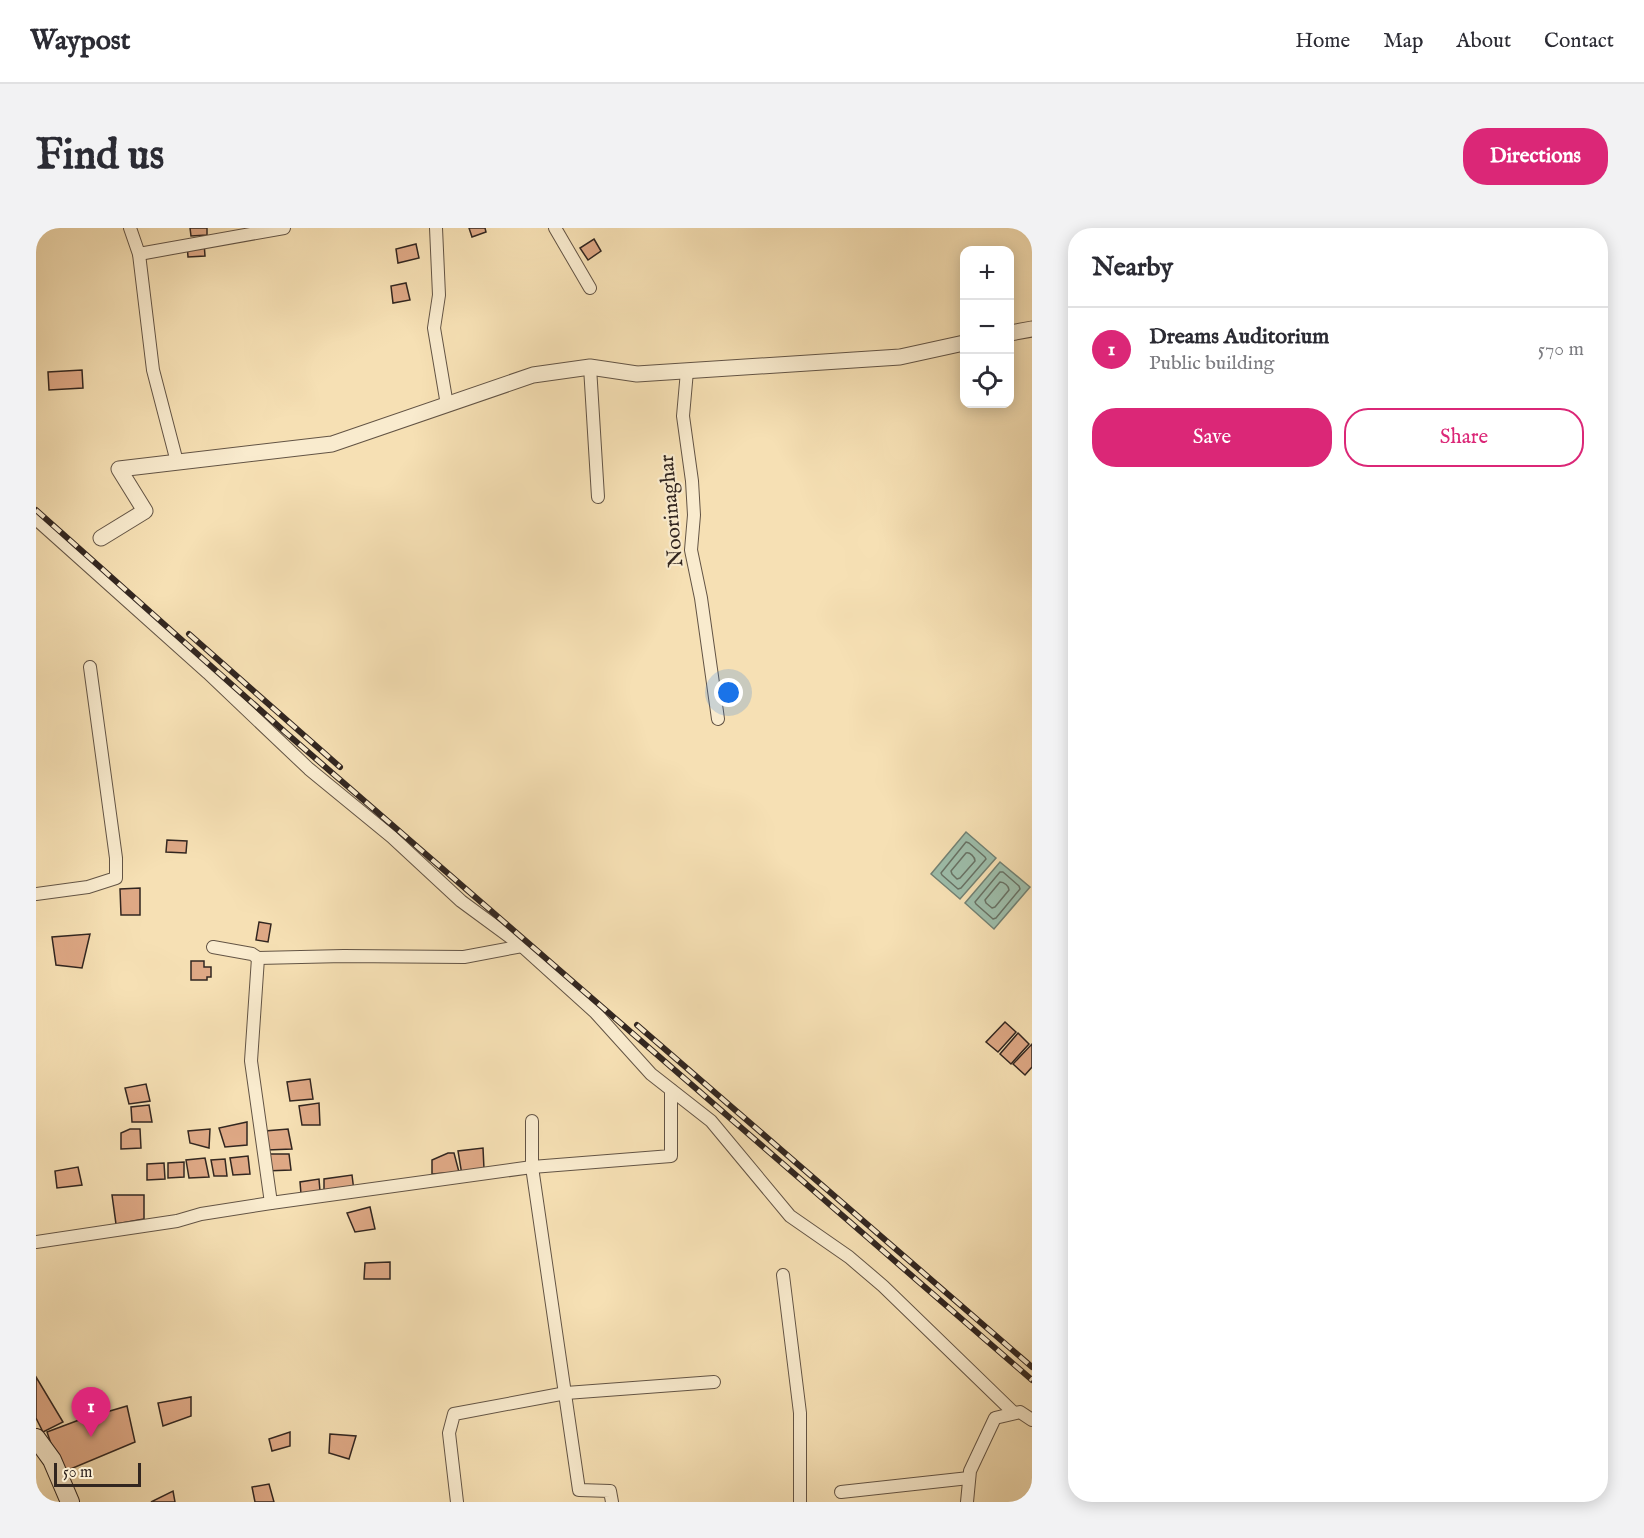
<!DOCTYPE html>
<meta charset="utf-8">
<style>
body{margin:0;font-family:"IM FELL English",serif;background:#f2f2f3;color:#2b2b33}
.controls{position:absolute;right:18px;top:18px;display:grid;overflow:hidden;border-radius:12px;box-shadow:0 3px 15px #0003}
.controls button{width:54px;height:54px;display:grid;place-items:center;padding:0;border:0;border-bottom:2px solid #e1e1e2;background:#fff;color:#2b2b33;font:30px sans-serif}
.scale{position:absolute;left:18px;bottom:15px;width:87px;box-sizing:border-box;padding-left:6px;border:3px solid #322620;border-top:0;font-size:16px;line-height:21px;white-space:nowrap;color:#322620;-webkit-text-stroke:4px #f9ebce;paint-order:stroke}
.you{position:absolute;left:693px;top:465px;width:21px;height:21px;margin:-15px;border:4px solid #fff;border-radius:50%;background:#1a73e8;box-shadow:0 0 0 9px #1a73e833}
.badge{display:grid;place-items:center;width:39px;height:39px;border-radius:50%;background:#db2777;color:#fff;font-size:20px;font-weight:700}
.pin{position:absolute;translate:-50% -50px;filter:drop-shadow(0 2px 3px #0008)}
.pin::after{content:'';position:absolute;top:32px;width:21px;height:18px;background:inherit;clip-path:polygon(0 0,100% 0,50% 100%)}
.list{margin:0;padding:0;list-style:none}
h2{display:flex;justify-content:space-between;align-items:center;height:78px;margin:0;padding:0 24px;font-size:26px}
h2 small{font-size:20px;font-weight:400;color:#7c7c81}
.list li{display:grid;grid-template-columns:39px 1fr auto;gap:18px;align-items:center;box-sizing:border-box;height:84px;padding:0 24px;border-top:2px solid #e1e1e2}
.list b{display:block;font-size:22px;white-space:nowrap}
.list p{margin:0;font-size:20px;white-space:nowrap;color:#7c7c81}
.list em{font-size:20px;font-style:normal;color:#7c7c81}
.actions{display:flex;gap:12px;padding:18px 24px}
.actions a{flex:1;padding:14px 0;border:2px solid #db2777;border-radius:24px;text-align:center;font-size:21px;color:#db2777}
.actions .main{background:#db2777;color:#fff}
.icon{flex:none;width:33px;height:33px;fill:none;stroke:currentColor;stroke-width:2;stroke-linecap:round;stroke-linejoin:round}
.map{position:relative;flex:none;width:996px;height:1274px;overflow:hidden;border-radius:24px}
header{display:flex;align-items:center;gap:36px;box-sizing:border-box;height:84px;padding:0 30px;background:#fff;border-bottom:2px solid #e1e1e2}
header strong{font-size:28px}
nav{display:flex;gap:33px;margin-inline-start:auto;font-size:21px}
.intro{display:flex;align-items:center;justify-content:space-between;box-sizing:border-box;height:144px;padding:0 36px}
h1{margin:0;font-size:42px}
.button{padding:15px 27px;border-radius:24px;background:#db2777;color:#fff;font-size:21px;font-weight:700}
main{display:flex;gap:36px;padding:0 36px}
aside{flex:1;background:#fff;border-radius:24px;box-shadow:0 3px 15px #0003}
.map>svg:first-child{display:block}
</style>
<header>
<strong>Waypost</strong>
<nav><a>Home</a><a>Map</a><a>About</a><a>Contact</a></nav>
</header>
<div class="intro"><h1>Find us</h1><a class="button">Directions</a></div>
<main>
<div class="map">
<svg width="996" height="1274" viewBox="0 0 996 1274">
<rect width="100%" height="100%" fill="#f6e0b4"/>
<filter id="stains"><feTurbulence type="fractalNoise" baseFrequency=".00333" numOctaves="4"/><feColorMatrix values="0 0 0 0 .2 0 0 0 0 .09 0 0 0 0 .02 0 0 0 .5 -.17"/></filter>
<radialGradient id="worn" r=".72"><stop offset=".6" stop-color="#630" stop-opacity="0"/><stop offset="1" stop-color="#630" stop-opacity=".3"/></radialGradient>
<g fill="#9dbdaa" stroke="#728173" stroke-width="1.5">
<polygon points="930,604 960,630 924,671 895,646"/>
<polygon points="964,634 994,659 958,701 929,675"/>
</g>
<g fill="none" stroke-linecap="round" stroke-linejoin="round">
<g stroke="#687265" stroke-width="1.5">
<polygon points="930,614 933,615 949,629 950,631 925,660 922,661 906,647 905,645"/>
<path d="M 930,625 C 934,624 939,629 939,633 L 924,650 L 921,651 L 916,646 L 915,643 Z"/>
<polygon points="964,644 967,644 983,658 984,661 960,690 957,691 940,676 939,674"/>
<path d="M 964,654 C 968,654 973,658 973,662 L 959,679 L 956,680 L 950,675 L 949,672 Z"/>
</g>
</g>
<g fill="#dea885" stroke="#322620" stroke-width="1.5">
<polygon points="154,0 171,0 171,7 155,8"/>
<polygon points="433,0 449,0 450,4 436,9"/>
<polygon points="558,11 565,23 552,32 544,20"/>
<polygon points="168,14 169,28 152,29 151,15"/>
<polygon points="380,16 383,30 362,35 360,21"/>
<polygon points="370,55 374,72 357,75 355,58"/>
<polygon points="46,142 47,160 13,162 12,144"/>
<polygon points="131,612 151,613 150,625 130,624"/>
<polygon points="104,660 104,687 85,687 84,661"/>
<polygon points="223,694 235,696 232,714 220,712"/>
<polygon points="54,706 46,740 20,737 16,709"/>
<polygon points="155,733 168,733 168,739 175,739 175,749 171,749 171,752 155,752"/>
<polygon points="969,794 980,804 962,824 950,814"/>
<polygon points="982,805 993,816 975,836 964,826"/>
<polygon points="996,816 996,839 989,847 977,836"/>
<polygon points="274,851 277,871 254,873 251,854"/>
<polygon points="110,856 114,873 93,876 89,860"/>
<polygon points="283,875 284,897 266,897 263,878"/>
<polygon points="113,877 116,894 96,894 95,879"/>
<polygon points="211,894 211,917 189,919 183,900"/>
<polygon points="94,901 104,901 105,920 85,921 85,905"/>
<polygon points="174,901 173,920 154,915 152,903"/>
<polygon points="252,901 256,921 231,922 229,903"/>
<polygon points="447,920 448,941 426,947 422,923"/>
<polygon points="412,925 418,925 423,944 396,946 396,932"/>
<polygon points="226,926 253,926 255,942 229,943"/>
<polygon points="212,928 214,946 197,947 194,930"/>
<polygon points="169,930 173,949 153,950 150,932"/>
<polygon points="189,931 191,948 178,948 175,932"/>
<polygon points="148,934 148,949 132,950 132,935"/>
<polygon points="128,935 129,951 111,952 111,936"/>
<polygon points="42,939 46,957 21,960 19,943"/>
<polygon points="316,947 318,963 288,964 288,951"/>
<polygon points="283,951 284,963 265,966 264,954"/>
<polygon points="76,967 108,967 108,991 80,996"/>
<polygon points="334,979 339,1001 319,1004 311,985"/>
<polygon points="354,1034 354,1051 328,1051 329,1035"/>
<polygon points="0,1149 27,1194 7,1204 0,1190"/>
<polygon points="155,1169 155,1188 127,1198 122,1175"/>
<polygon points="91,1178 99,1214 25,1245 11,1204 43,1192"/>
<polygon points="254,1204 254,1218 236,1223 233,1211"/>
<polygon points="294,1206 320,1208 313,1231 293,1225"/>
<polygon points="233,1256 238,1274 219,1274 216,1259"/>
<polygon points="137,1263 139,1274 115,1274"/>
</g>
<g fill="none" stroke-linecap="round" stroke-linejoin="round">
<defs>
<g id="minor">
<polyline points="94,0 103,26 117,142 141,234"/>
<polyline points="400,0 403,67 398,100 411,177"/>
<polyline points="519,0 554,60"/>
<polyline points="103,26 248,0"/>
<polyline points="554,139 562,269"/>
<polyline points="651,143 647,188 656,253 658,287 655,322 665,370 682,491"/>
<polyline points="0,291 172,445 273,541 356,609 425,673 486,718 559,784 615,846 675,893 754,988 813,1029 847,1058 978,1185"/>
<polyline points="0,666 52,659 80,650 80,630 54,439"/>
<polyline points="177,719 216,726 222,730 308,728 428,729 486,718"/>
<polyline points="222,730 215,833 235,975"/>
<polyline points="496,893 496,939 543,1262 574,1263 576,1274"/>
<polyline points="0,1014 141,993 165,986 235,975 496,939 635,928 635,862"/>
<polyline points="747,1047 764,1185 764,1274"/>
<polyline points="805,1264 933,1250"/>
<polyline points="421,1274 413,1205 418,1186 530,1165 678,1154"/>
<polyline points="931,1274 934,1243 959,1190 984,1184 996,1192"/>
</g>
<g id="tertiary">
<polyline points="974,105 996,101"/>
<polyline points="65,310 109,283 83,241 296,216 497,147 554,139 601,146 864,129 928,115"/>
</g>
<polyline id="secondary" points="0,1210 16,1232 34,1274"/>
</defs>
<use href="#minor" stroke="#635445" stroke-width="14"/>
<use href="#tertiary" stroke="#635445" stroke-width="17"/>
<use href="#secondary" stroke="#322620" stroke-width="20"/>
<use href="#minor" stroke="#f9ebce" stroke-width="12"/>
<use href="#tertiary" stroke="#f9ebce" stroke-width="15"/>
<use href="#secondary" stroke="#f9ebce" stroke-width="18"/>
<defs>
<g id="rail">
<polyline points="0,282 249,504 996,1152"/>
<polyline points="153,406 304,539"/>
<polyline points="601,797 996,1139"/>
</g>
</defs>
<use href="#rail" stroke="#322620" stroke-width="6"/>
<use href="#rail" stroke="#f9ebce" stroke-width="4" stroke-dasharray="11" stroke-linecap="butt"/>
</g>
<g text-anchor="middle" dominant-baseline="central" stroke-width="4.5" stroke-linejoin="round" paint-order="stroke">
<g font-size="21" fill="#322620" stroke="#f9ebce">
<text transform="translate(636 283) rotate(-95)">Noorinaghar</text>
</g>
</g>
<rect width="100%" height="100%" filter="url(#stains)"/>
<rect width="100%" height="100%" fill="url(#worn)"/>
</svg>
<div class="controls">
<button>+</button>
<button>−</button>
<button><svg class="icon" aria-label="locate" viewBox="0 0 24 24"><circle cx="12" cy="12" r="6"/><path d="M12 2v4M12 18v4M2 12h4M18 12h4"/></svg></button>
</div>
<div class="scale">50 m</div>
<div class="you"></div>
<div class="pin badge" style="left:55px;top:1209px">1</div>
</div>
<aside>
<h2>Nearby<small></small></h2>
<ul class="list">
<li><span class="badge">1</span><div><b>Dreams Auditorium</b><p>Public building</p></div><em>570 m</em></li>
</ul>
<div class="actions"><a class="main">Save</a><a>Share</a></div>
</aside>
</main>
